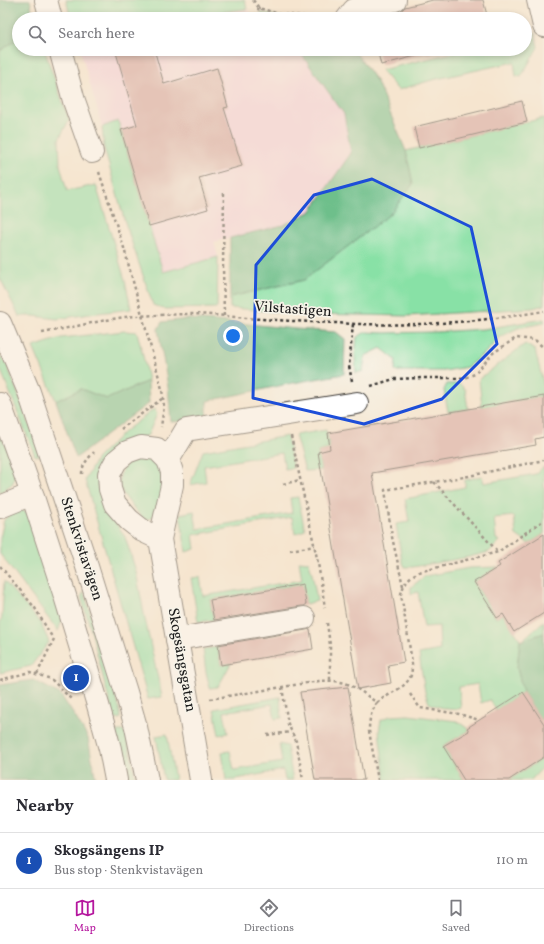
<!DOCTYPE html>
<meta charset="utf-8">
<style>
body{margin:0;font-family:Vollkorn,serif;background:#f7f7f7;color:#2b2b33}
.you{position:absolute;left:233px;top:336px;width:14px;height:14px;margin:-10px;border:3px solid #fff;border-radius:50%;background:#1a73e8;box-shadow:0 0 0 6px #1a73e833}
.badge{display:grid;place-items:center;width:26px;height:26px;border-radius:50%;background:#b5179e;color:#fff;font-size:13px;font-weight:700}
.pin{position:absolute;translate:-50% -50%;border:2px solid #fff;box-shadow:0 1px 4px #0006}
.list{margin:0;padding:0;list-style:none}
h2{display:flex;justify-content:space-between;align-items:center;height:52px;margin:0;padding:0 16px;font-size:17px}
h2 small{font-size:13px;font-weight:400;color:#7c7c81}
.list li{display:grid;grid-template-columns:26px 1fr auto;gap:12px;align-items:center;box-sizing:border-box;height:56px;padding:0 16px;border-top:1px solid #e1e1e2}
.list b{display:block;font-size:15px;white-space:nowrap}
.list p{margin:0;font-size:13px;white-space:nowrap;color:#7c7c81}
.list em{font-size:13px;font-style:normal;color:#7c7c81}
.icon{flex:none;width:22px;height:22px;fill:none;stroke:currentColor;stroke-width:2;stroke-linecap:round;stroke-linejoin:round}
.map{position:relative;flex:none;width:544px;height:780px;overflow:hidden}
.search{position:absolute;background:#fff;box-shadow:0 2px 6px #0003;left:12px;right:12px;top:12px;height:44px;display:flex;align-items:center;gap:10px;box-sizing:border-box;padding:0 14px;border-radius:22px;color:#7c7c81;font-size:15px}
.sheet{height:108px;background:#fff}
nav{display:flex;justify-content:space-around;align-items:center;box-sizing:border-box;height:56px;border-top:1px solid #e1e1e2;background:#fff;font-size:11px;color:#7c7c81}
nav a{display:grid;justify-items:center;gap:2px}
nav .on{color:#b5179e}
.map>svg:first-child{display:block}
</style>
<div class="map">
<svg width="544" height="780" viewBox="0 0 544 780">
<rect width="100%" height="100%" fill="#f7f3e8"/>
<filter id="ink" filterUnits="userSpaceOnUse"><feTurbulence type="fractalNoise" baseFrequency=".025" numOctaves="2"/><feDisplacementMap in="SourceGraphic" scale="8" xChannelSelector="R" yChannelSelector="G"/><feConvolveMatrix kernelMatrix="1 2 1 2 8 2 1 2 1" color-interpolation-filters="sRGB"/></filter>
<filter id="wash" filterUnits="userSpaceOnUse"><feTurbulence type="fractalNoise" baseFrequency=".012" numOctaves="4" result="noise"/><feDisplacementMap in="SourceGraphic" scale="16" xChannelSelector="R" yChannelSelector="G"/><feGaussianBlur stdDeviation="0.9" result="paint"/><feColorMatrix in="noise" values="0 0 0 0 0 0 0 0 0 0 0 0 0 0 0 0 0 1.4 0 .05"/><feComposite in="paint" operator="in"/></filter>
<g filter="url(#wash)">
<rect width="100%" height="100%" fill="#f5e5cf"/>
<g fill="#f4cfde">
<polygon points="247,9 259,19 175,19 182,17"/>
<polygon points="80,49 295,49 302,55 344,114 351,153 310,212 283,225 214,242 218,257 163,272 118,121 102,127"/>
</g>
<g fill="#88e1a6" stroke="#527e61">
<polygon points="66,0 245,0 247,9 182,17 175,19 71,19"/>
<polygon points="535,33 538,47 521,77 516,76 514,62 432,80 398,90 381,70 469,49 525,49 525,36"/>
<polygon points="19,38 19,49 44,49 69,120 59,139 60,165 67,191 96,185 125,280 131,309 90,314 57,319 34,316 19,316 0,278 0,51"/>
<polygon points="544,118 544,305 533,308 407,316 313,314 230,308 230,297 304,280 390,214 413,184 406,151 527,122"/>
<polygon points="118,121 163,272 218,257 217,308 164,309 153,305 125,222 104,148 102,127"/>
<polygon points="544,319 544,323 518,328 500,337 486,352 467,367 444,371 395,371 396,360 381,348 365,356 363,371 356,373 355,356 357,337 366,332 385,333 436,332 484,329"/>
<polygon points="125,331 137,332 144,360 148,381 107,399 81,389 56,401 33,347 61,338"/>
<polygon points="525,344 535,350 543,382 544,396 482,407 479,379"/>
<polygon points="1,356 6,362 41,455 35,456 0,368 0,357"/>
<polygon points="447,384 460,384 465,389 468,409 448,412 444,390"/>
<polygon points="154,409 157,414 148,435 127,444 99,470 98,488 108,511 125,537 136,571 145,619 162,697 148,699 85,480 97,458 124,432"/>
<polygon points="326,430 330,449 318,452 321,470 305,471 295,435"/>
<polygon points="0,432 16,469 13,483 0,493"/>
<polygon points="287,436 293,468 285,469 282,453 204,466 206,482 190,485 203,451"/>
<path d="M 139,458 L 150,459 L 161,466 L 164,493 L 152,518 L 145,520 C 138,514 121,494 119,485 C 118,478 122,468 128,463 C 131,461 135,460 139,458 Z"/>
<polygon points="544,467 544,534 529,544 516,535 514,516 494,518 496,539 500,541 489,552 469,557 413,567 405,567 402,561 396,524 409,522 405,499 465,487 465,480 482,476 484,483 536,474 542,468"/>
<polygon points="298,497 305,530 295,534 292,517 193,535 195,549 186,552 180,514 194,511 197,529 292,513 290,498"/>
<polygon points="15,509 31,513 65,613 58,631 0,554 0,539 4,520"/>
<polygon points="299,561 309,562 313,578 317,601 306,604 302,584 210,600 214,620 198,622 191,578 200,577 203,596 302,580"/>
<path d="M 498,567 L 474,582 L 496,618 L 503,614 L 521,641 L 544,621 L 544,633 L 520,641 L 517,668 L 523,692 L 496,710 L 490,700 L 481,703 L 478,684 L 459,687 L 461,708 C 451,712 439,707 429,703 L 425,692 L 419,654 L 440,650 L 439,626 L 424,627 L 418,592 L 411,594 L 411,587 L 425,576 L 469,568 Z"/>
<polygon points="4,581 40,622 49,642 31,666 0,673 0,624 2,617"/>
<polygon points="84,592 119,707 121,718 114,720 92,634 81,597"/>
<polygon points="218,647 221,665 231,663 218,687 210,688 206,672 203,649"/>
<polygon points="280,697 282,718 275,719 272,704 224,712 228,733 219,735 214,709"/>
<polygon points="408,715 457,721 467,728 469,731 443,746 464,780 385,780 379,731 381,720 390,716"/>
<polygon points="116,731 125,731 130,750 136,780 127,780"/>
<polygon points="167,734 175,780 164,780 156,736"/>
<polygon points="279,744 287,746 293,780 285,780 283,770 236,779 236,780 226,780 222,752 230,751 234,770 282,762"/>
<polygon points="544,757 544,766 531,780 509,780"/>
</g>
<g fill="#6ebf8b" stroke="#456e54">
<polygon points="0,0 30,0 34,19 19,19 19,38 0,51"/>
<polygon points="261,12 289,19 259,19 258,18"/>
<polygon points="295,49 353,49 377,82 406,151 413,184 390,214 304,280 230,297 230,238 283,225 310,212 351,153 344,114 302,55"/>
<polygon points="189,319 239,323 296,329 336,332 345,339 344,374 293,383 207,401 207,415 191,421 171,422 168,387 158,329 162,322"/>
<polygon points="148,381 149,403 76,458 56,401 81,389 107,399"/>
<polygon points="544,633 544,719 541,720 523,692 517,668 520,641"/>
<polygon points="33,680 60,694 76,718 88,738 96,780 0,780 0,685"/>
</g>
<g id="blocks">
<g fill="#d09c9a">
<polygon points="433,0 483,0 488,19 370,19 398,12 403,9 405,7"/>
<polygon points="115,49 154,49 164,84 217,68 228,107 224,108 242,166 199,178 208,209 149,226 121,130 137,125"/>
<polygon points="377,49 446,49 446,50 428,54 427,53 381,65"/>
<polygon points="522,101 527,122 419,148 414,127"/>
<polygon points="544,396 544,437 535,439 536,445 372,473 404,662 388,665 391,683 358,689 318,452 330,449 328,433"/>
<polygon points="544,534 544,613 514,632 503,614 497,618 474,582 500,566 498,563"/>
<polygon points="303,584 306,604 305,604 305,606 302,606 214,620 210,600"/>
<polygon points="310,629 313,649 221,665 218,645 306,630"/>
<polygon points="348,687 364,780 315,780 300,692"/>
<polygon points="523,692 544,724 544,757 509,780 464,780 443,746 469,731 467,728"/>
</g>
</g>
</g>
<g filter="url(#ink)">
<use href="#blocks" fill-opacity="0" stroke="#3d3a37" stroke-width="1"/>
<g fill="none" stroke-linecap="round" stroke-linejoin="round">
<defs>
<g id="minor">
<polyline points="46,0 51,19"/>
<polyline points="538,0 544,26"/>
<polyline points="347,19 354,10 395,0"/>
<polyline points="60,49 74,101 92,152"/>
<polyline points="168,460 186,430 357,403"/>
<polyline points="0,507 32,494"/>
<polyline points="160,539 143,531 129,520 115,504 110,489 109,474 116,461 127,452 141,447 157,449 168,460 172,472 172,485 160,539 201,780"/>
<polyline points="177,639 304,618"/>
</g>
<g id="major">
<polyline points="0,323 29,392 84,557 126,692 136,727 147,780"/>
<polyline points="0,404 32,494 65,596 98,705 110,749 116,780"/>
</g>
</defs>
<use href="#minor" stroke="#3d3a37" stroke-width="24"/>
<use href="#major" stroke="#3d3a37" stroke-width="24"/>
<g stroke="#3d3a37" stroke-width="2.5" stroke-dasharray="3 3" stroke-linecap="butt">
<polyline points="253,0 259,8 279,14 325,18"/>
<polyline points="256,16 259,8"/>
<polyline points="99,172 124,248 162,389 164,406 161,427"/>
<polyline points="224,316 223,266 224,190"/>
<path d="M 42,333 C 70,328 97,321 125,317 C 145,315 166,315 186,314 C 206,314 226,316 246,318 C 276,320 306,322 336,323 C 406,327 475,323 544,311"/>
<polyline points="352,381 349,366 353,324"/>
<polyline points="371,386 394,379 422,378 464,378 475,374 493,353 516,338 535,340 544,348"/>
<polyline points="121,429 163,398"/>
<polyline points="291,436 318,563 325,608"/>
<path d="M 82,474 C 82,464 88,459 94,452"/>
<polyline points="434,482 498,552"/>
<polyline points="283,484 300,480"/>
<polyline points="290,550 315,546"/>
<polyline points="0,566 35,608 52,637"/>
<polyline points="403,586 392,537 385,490 464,477 544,460"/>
<polyline points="327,623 330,645 330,680"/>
<polyline points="37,674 54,639"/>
<polyline points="0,680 30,672 51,679 72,700"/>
<polyline points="282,687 288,724 296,741 303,780"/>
<polyline points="410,694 420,708 459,714 479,720"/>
<path d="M 210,699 L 319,681 C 348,679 355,687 377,703 C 371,712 369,719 369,731 L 378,780"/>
<path d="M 377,703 C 388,693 406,689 411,675 C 412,671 412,666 412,662 L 401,594 C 404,583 408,577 419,572 L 498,552 L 544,520"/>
<polyline points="267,735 291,732"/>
</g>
<use href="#minor" stroke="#fff" stroke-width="22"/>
<use href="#major" stroke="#fff" stroke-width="22"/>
</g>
</g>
<path d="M0 0H544V780H0ZM 372,179 L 471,227 L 497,344 L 442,399 L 364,424 L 253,398 L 256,265 L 314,195 Z" fill="#f5e5cf" fill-opacity=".55" fill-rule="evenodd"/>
<path fill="none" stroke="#1d4ed8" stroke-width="3" stroke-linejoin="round" d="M 372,179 L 471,227 L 497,344 L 442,399 L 364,424 L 253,398 L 256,265 L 314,195 Z"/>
<g text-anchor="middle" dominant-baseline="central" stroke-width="3.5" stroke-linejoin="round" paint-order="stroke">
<g font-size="15" fill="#1c1c1c" stroke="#f7f3e8">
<text transform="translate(293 310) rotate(4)">Vilstastigen</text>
<text transform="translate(81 549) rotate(72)">Stenkvistavägen</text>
<text transform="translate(181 660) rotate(80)">Skogsängsgatan</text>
</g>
</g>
</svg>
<div class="you"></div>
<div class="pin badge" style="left:76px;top:678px;background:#1a4fb4">1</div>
<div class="search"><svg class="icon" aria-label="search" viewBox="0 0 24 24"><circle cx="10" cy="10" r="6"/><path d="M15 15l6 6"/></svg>Search here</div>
</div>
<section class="sheet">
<h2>Nearby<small></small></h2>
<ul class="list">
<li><span class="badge" style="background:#1a4fb4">1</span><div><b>Skogsängens IP</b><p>Bus stop · Stenkvistavägen</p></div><em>110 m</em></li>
</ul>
</section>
<nav>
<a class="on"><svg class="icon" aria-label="map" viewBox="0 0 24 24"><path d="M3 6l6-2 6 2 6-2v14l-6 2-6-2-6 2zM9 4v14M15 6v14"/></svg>Map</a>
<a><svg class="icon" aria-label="directions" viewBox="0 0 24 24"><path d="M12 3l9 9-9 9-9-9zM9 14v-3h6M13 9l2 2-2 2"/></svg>Directions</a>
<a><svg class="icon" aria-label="saved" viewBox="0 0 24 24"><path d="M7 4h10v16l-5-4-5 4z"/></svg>Saved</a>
</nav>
